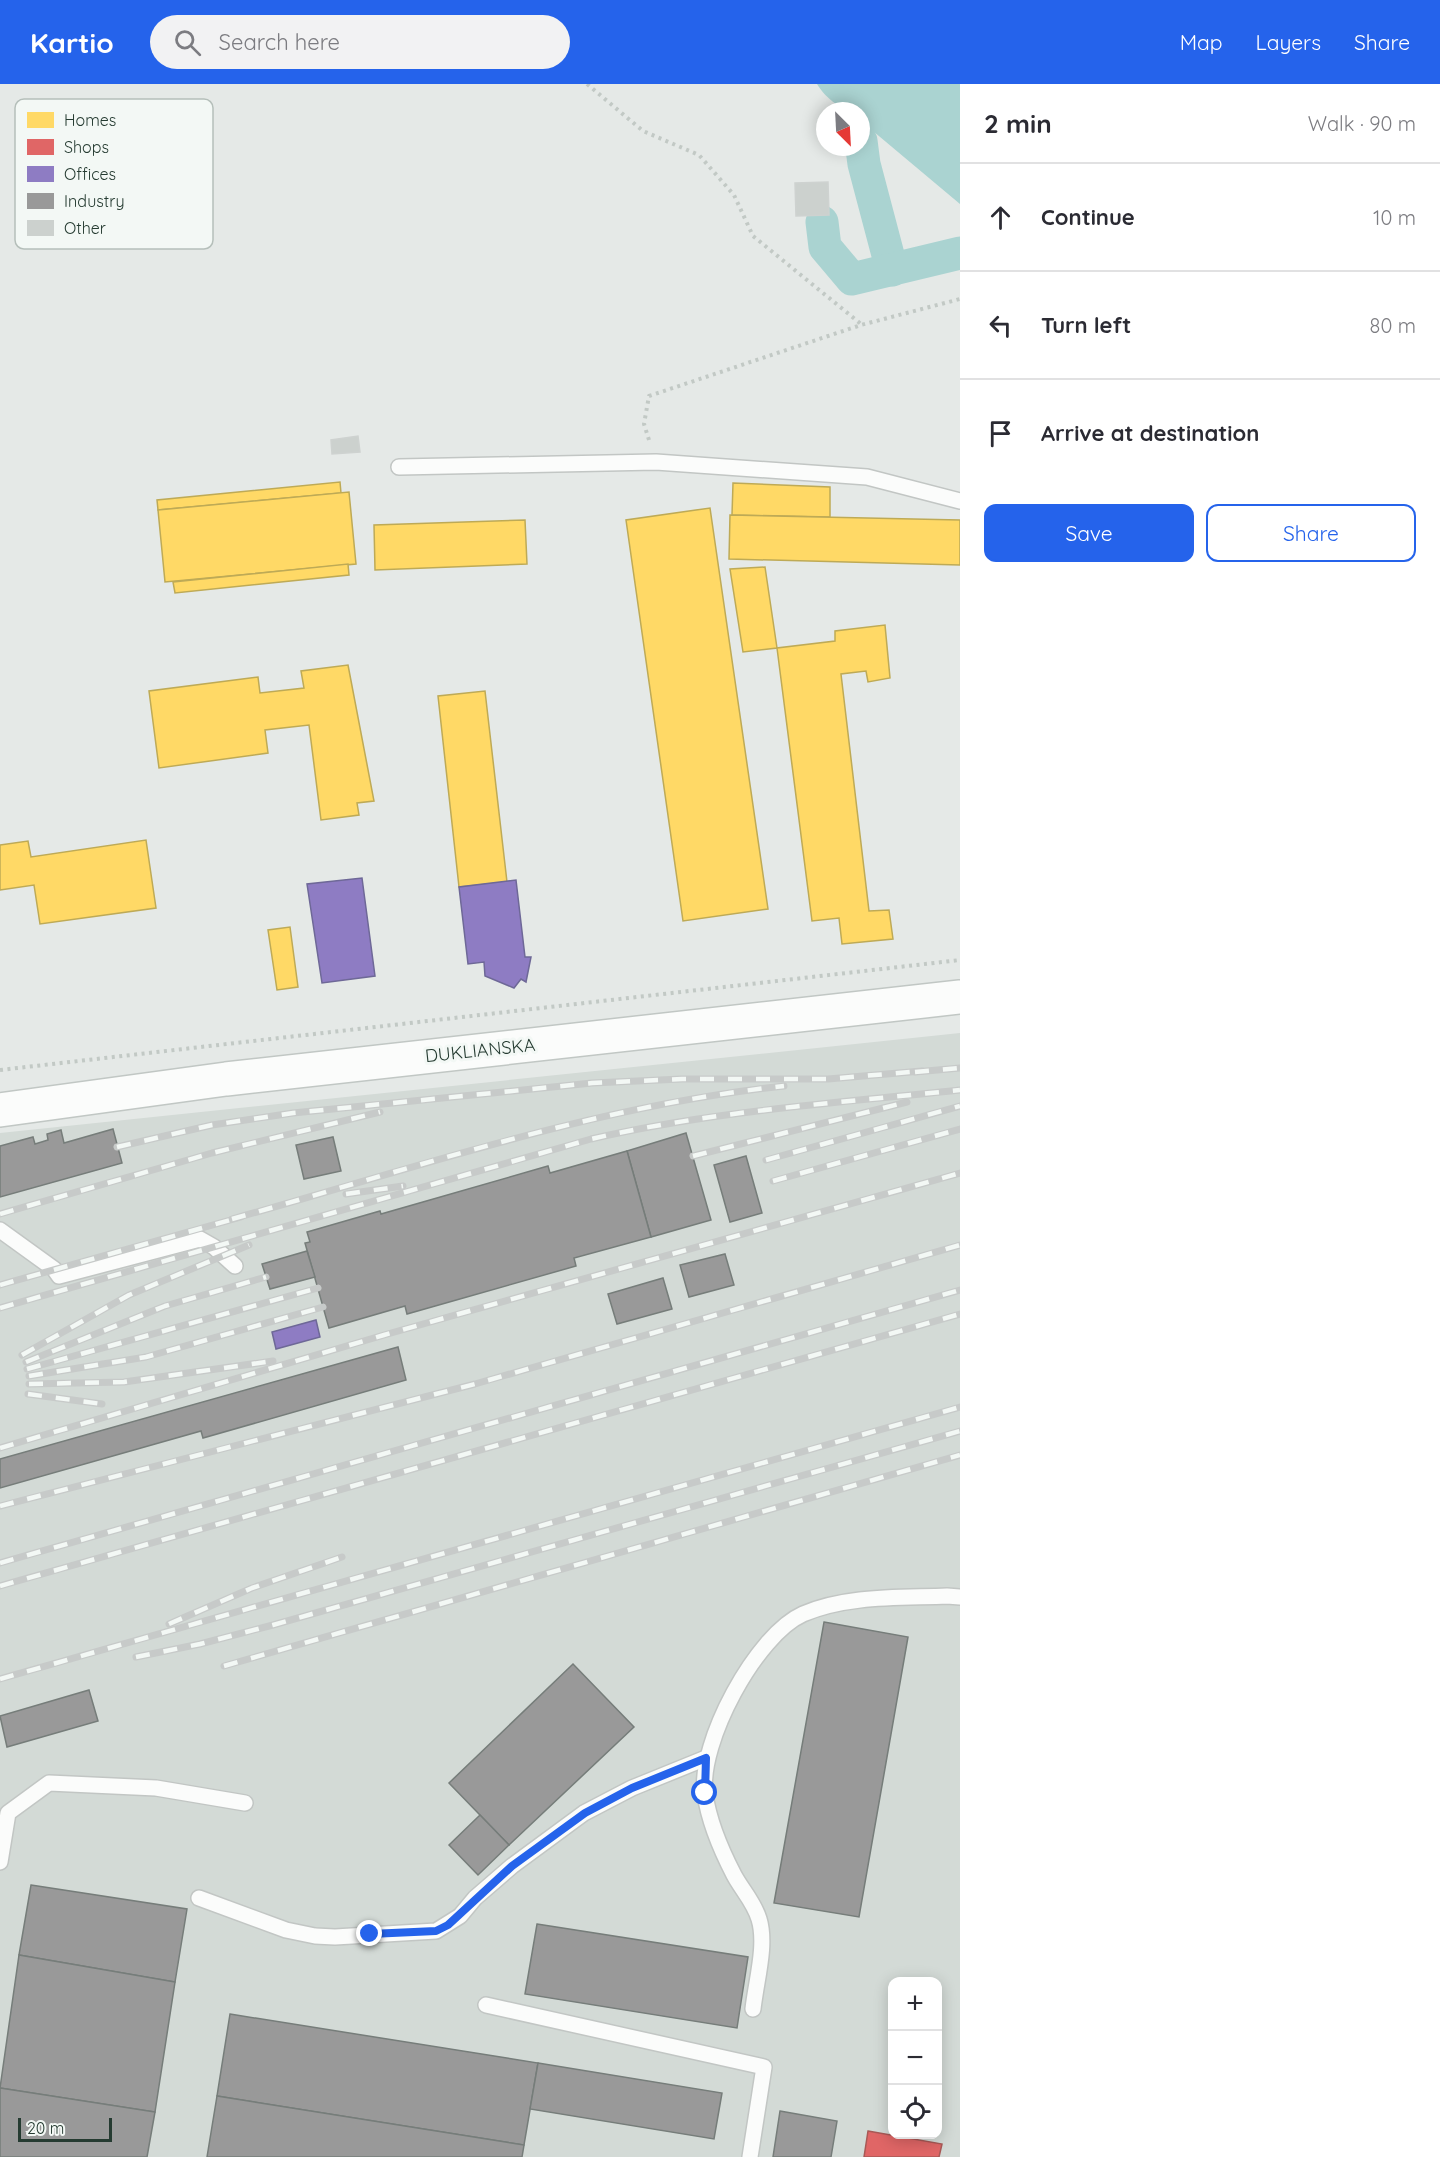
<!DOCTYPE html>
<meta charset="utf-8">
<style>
body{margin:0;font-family:Quicksand,sans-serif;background:#f2f2f3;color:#2b2b33}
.controls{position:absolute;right:18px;bottom:18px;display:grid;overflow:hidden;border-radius:12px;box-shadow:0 3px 15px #0003}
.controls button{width:54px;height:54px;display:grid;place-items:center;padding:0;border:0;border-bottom:2px solid #e1e1e2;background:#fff;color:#2b2b33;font:30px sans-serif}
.compass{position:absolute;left:816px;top:18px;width:54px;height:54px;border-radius:50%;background:#fff;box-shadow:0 3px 15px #0003;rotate:156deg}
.scale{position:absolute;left:18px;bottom:15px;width:94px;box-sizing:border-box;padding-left:6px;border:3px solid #253b31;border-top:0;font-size:16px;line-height:21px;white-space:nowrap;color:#253b31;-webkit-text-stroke:4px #f3f8f5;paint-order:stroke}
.stop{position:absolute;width:18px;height:18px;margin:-14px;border:4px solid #2563eb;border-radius:50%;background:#fff}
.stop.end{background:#2563eb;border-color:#fff;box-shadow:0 2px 6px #0008}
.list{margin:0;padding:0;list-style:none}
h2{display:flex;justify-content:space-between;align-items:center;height:78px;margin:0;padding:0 24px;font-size:26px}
h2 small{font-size:20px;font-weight:400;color:#7c7c81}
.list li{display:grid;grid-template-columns:39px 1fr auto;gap:18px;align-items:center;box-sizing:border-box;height:108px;padding:0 24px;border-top:2px solid #e1e1e2}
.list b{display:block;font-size:22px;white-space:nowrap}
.list em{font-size:20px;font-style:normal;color:#7c7c81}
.actions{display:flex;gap:12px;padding:18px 24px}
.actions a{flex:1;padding:14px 0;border:2px solid #2563eb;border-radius:12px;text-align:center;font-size:21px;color:#2563eb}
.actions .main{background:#2563eb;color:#fff}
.icon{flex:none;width:33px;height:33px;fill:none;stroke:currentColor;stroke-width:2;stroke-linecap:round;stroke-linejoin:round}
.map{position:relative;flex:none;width:960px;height:2073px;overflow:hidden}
header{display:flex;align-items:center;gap:36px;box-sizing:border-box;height:84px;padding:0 30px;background:#2563eb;color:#fff}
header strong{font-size:28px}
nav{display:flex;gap:33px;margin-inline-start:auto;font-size:21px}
.search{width:420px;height:54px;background:#f2f2f3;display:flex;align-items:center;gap:15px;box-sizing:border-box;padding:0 21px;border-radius:33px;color:#7c7c81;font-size:22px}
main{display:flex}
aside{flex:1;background:#fff}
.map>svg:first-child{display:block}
</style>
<header>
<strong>Kartio</strong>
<div class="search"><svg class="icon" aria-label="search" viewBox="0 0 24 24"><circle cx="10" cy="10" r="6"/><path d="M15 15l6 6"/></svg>Search here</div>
<nav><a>Map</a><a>Layers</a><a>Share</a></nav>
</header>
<main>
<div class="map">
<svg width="960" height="2073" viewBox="0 0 960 2073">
<rect width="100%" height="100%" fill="#e5e9e7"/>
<path fill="#d3dad6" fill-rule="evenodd" d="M 960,949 L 960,2073 L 0,2073 L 0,1049 ZM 892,1898 L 938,1898 L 938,2050 L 892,2050 Z"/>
<path fill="#aad3d1" d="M 817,0 L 960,0 L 960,120 L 861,37 L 861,27 C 842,27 827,16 817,0 Z"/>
<g fill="#ffd966" stroke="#beaa56" stroke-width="1.5">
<polygon points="340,398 341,409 158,426 157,416"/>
<polygon points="733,399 830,403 830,433 732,431"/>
<polygon points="349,408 356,480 165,498 158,426"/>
<polygon points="710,424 768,825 683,837 626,436"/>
<polygon points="730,431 960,436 960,481 729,475"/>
<polygon points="525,436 527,480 375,486 374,441"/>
<polygon points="348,480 349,491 175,509 173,498"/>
<polygon points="765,483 777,564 743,568 730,485"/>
<polygon points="885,541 890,594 868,598 866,587 841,590 869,827 889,826 893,855 842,860 839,834 812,837 777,564 835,557 835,547"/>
<polygon points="348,581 374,717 357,719 359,731 321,736 309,641 265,646 268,669 159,684 149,607 258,593 260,609 304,604 301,587"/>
<polygon points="485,607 507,798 459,803 438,612"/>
<polygon points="146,756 156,824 40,840 34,801 0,806 0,761 28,757 31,773"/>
<polygon points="290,843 298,903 277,906 268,846"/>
</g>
<polygon fill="#e06666" stroke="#a85956" stroke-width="1.5" points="868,2047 942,2060 939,2073 864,2073"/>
<g fill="#8e7cc3" stroke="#6e6897" stroke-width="1.5">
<polygon points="362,794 375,892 322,899 307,800"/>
<polygon points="516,796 525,873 531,873 526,898 521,895 514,904 485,892 484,878 468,880 459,803"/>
<polygon points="316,1236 320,1253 276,1265 272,1248"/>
</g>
<g fill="#999" stroke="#767d7a" stroke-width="1.5">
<polygon points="113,1045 122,1079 0,1113 0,1062 33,1053 35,1060 48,1056 47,1050 61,1046 64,1059"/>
<polygon points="686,1049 711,1136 651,1153 627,1067"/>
<polygon points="333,1053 341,1087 304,1095 296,1061"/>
<polygon points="627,1067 651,1153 574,1174 576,1182 407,1230 405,1222 329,1244 305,1159 310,1158 307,1148 380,1127 381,1130 548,1082 550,1089"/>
<polygon points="746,1072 762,1129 730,1138 714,1081"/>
<polygon points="307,1167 315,1193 270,1205 262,1180"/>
<polygon points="725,1170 734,1201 689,1213 680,1181"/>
<polygon points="663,1194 672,1225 617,1240 608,1210"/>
<polygon points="398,1263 406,1296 203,1354 201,1347 0,1404 0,1375"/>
<polygon points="824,1538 908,1553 859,1833 774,1819"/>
<polygon points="573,1580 634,1643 509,1761 449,1699"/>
<polygon points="89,1606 98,1637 7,1663 0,1632"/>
<polygon points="480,1731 509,1761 478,1791 449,1761"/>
<polygon points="31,1801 187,1825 175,1898 19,1871"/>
<polygon points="537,1840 748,1873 737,1944 525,1910"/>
<polygon points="19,1871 175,1898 155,2028 0,2004"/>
<polygon points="230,1930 538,1979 524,2061 217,2012"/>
<polygon points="538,1979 722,2009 714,2055 530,2025"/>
<polygon points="0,2004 155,2028 147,2073 0,2073"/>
<polygon points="217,2012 524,2061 522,2073 207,2073"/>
<polygon points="780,2027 837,2037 831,2073 773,2073"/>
</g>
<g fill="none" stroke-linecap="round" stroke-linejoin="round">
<g stroke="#aad3d1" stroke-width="33">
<polyline points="861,57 864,80 892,186"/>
<polyline points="822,138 825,163 852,195 960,169"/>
</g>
</g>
<g fill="#ccd1ce" stroke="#ced2d0" stroke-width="1.5">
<polygon points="828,98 829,131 796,132 795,99"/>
<polygon points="358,352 360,368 332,370 331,356"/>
</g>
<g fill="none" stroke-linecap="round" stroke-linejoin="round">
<defs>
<g id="lane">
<polyline points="399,383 656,378 867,393 960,417"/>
<polyline points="0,1146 54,1185 59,1192 200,1155 214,1163 235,1182"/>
<polyline points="0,1778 8,1729 49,1699 156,1704 245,1719"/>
<polyline points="199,1814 286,1846 315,1852 335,1853 436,1847 460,1832 475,1814 512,1782 584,1729 632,1704 706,1674"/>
<polyline points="486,1921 764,1983 750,2073"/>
<path d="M 753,1925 C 756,1897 767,1861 759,1835 C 754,1818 742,1806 734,1791 C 721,1766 709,1738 705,1710 C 698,1659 756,1551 803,1530 C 847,1511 900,1514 947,1512 L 960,1513"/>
</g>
<polyline id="secondary" points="0,1026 226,995 960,913"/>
</defs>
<use href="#lane" stroke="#c2c6c4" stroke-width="18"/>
<use href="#secondary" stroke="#c1c7c4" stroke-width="36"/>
<g stroke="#c2c9c5" stroke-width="4" stroke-dasharray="3 4.5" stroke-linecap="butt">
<polyline points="587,0 643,47 699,71 734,111 753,152 861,240"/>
<polyline points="649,356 644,340 649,312 861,241 960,215"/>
<polyline points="0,986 960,876"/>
</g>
<use href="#lane" stroke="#fbfcfb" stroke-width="15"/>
<use href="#secondary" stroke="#fbfcfb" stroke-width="33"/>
<defs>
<g id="rail">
<polyline points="915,988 960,984"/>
<polyline points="117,1063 212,1041 293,1029 592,999 682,995 828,995 922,987"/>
<polyline points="693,1072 907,1018"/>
<polyline points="766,1076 960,1022"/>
<polyline points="773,1097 960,1045"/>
<polyline points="346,1110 403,1102"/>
<polyline points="0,1130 212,1069 380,1028"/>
<path d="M 232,1135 C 414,1084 595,1022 784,1002"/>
<polyline points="0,1201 241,1133"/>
<path d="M 0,1224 L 591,1055 C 712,1027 837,1019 960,1006"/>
<polyline points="22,1271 129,1211 249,1161"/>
<polyline points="26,1278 165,1222 266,1193"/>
<polyline points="27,1285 318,1204"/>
<polyline points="29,1292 146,1273 323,1223"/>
<polyline points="29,1300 124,1298 273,1277"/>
<polyline points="28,1310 102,1320"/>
<polyline points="0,1364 384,1251 960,1089"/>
<polyline points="0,1422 475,1300 960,1161"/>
<polyline points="0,1479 960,1206"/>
<polyline points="0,1502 960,1230"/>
<polyline points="169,1540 252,1504 342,1473"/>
<polyline points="136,1573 200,1560 273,1541 960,1347"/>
<polyline points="224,1582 960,1371"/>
<polyline points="0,1595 960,1323"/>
</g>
</defs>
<use href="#rail" stroke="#c7cac9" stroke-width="7"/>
<use href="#rail" stroke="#f3f8f5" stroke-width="4.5" stroke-dasharray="14" stroke-linecap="butt"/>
</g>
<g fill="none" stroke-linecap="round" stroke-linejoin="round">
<polyline stroke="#2563eb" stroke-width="8" points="370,1850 436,1847 448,1841 512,1782 585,1729 632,1704 706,1674 705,1709"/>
</g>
<g text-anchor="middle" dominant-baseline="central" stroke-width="6" stroke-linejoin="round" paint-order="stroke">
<g font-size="18" fill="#253b31" stroke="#f3f8f5">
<text transform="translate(480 966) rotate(-6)">DUKLIANSKA</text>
</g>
</g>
<rect x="15" y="15" width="198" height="150" rx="9" fill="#f3f8f5" stroke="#b5bfba" stroke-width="1.5"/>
<rect x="27" y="28" width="27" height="16" fill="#ffd966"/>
<rect x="27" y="55" width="27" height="16" fill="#e06666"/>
<rect x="27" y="82" width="27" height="16" fill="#8e7cc3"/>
<rect x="27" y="109" width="27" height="16" fill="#999"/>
<rect x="27" y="136" width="27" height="16" fill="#ccd1ce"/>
<g font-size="16" fill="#253b31">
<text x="64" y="42">Homes</text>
<text x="64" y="69">Shops</text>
<text x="64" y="96">Offices</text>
<text x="64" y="123">Industry</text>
<text x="64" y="150">Other</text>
</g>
</svg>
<div class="controls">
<button>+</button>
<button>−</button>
<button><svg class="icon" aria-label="locate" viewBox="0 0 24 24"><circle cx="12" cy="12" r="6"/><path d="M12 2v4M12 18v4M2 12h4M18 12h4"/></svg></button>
</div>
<svg class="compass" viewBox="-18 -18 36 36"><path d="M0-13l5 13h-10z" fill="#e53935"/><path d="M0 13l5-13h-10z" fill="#7c7c81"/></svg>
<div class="scale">20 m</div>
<div class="stop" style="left:705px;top:1709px"></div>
<div class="stop end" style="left:370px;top:1850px"></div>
</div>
<aside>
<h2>2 min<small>Walk · 90 m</small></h2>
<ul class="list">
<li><svg class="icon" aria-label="ahead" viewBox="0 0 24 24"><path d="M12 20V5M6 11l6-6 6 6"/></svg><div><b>Continue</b></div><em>10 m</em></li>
<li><svg class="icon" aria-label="left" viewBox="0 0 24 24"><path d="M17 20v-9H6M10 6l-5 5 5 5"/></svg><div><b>Turn left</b></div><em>80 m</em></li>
<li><svg class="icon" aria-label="arrive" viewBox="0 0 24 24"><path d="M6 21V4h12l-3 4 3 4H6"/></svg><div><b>Arrive at destination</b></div></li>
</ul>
<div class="actions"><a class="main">Save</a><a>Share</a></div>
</aside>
</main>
